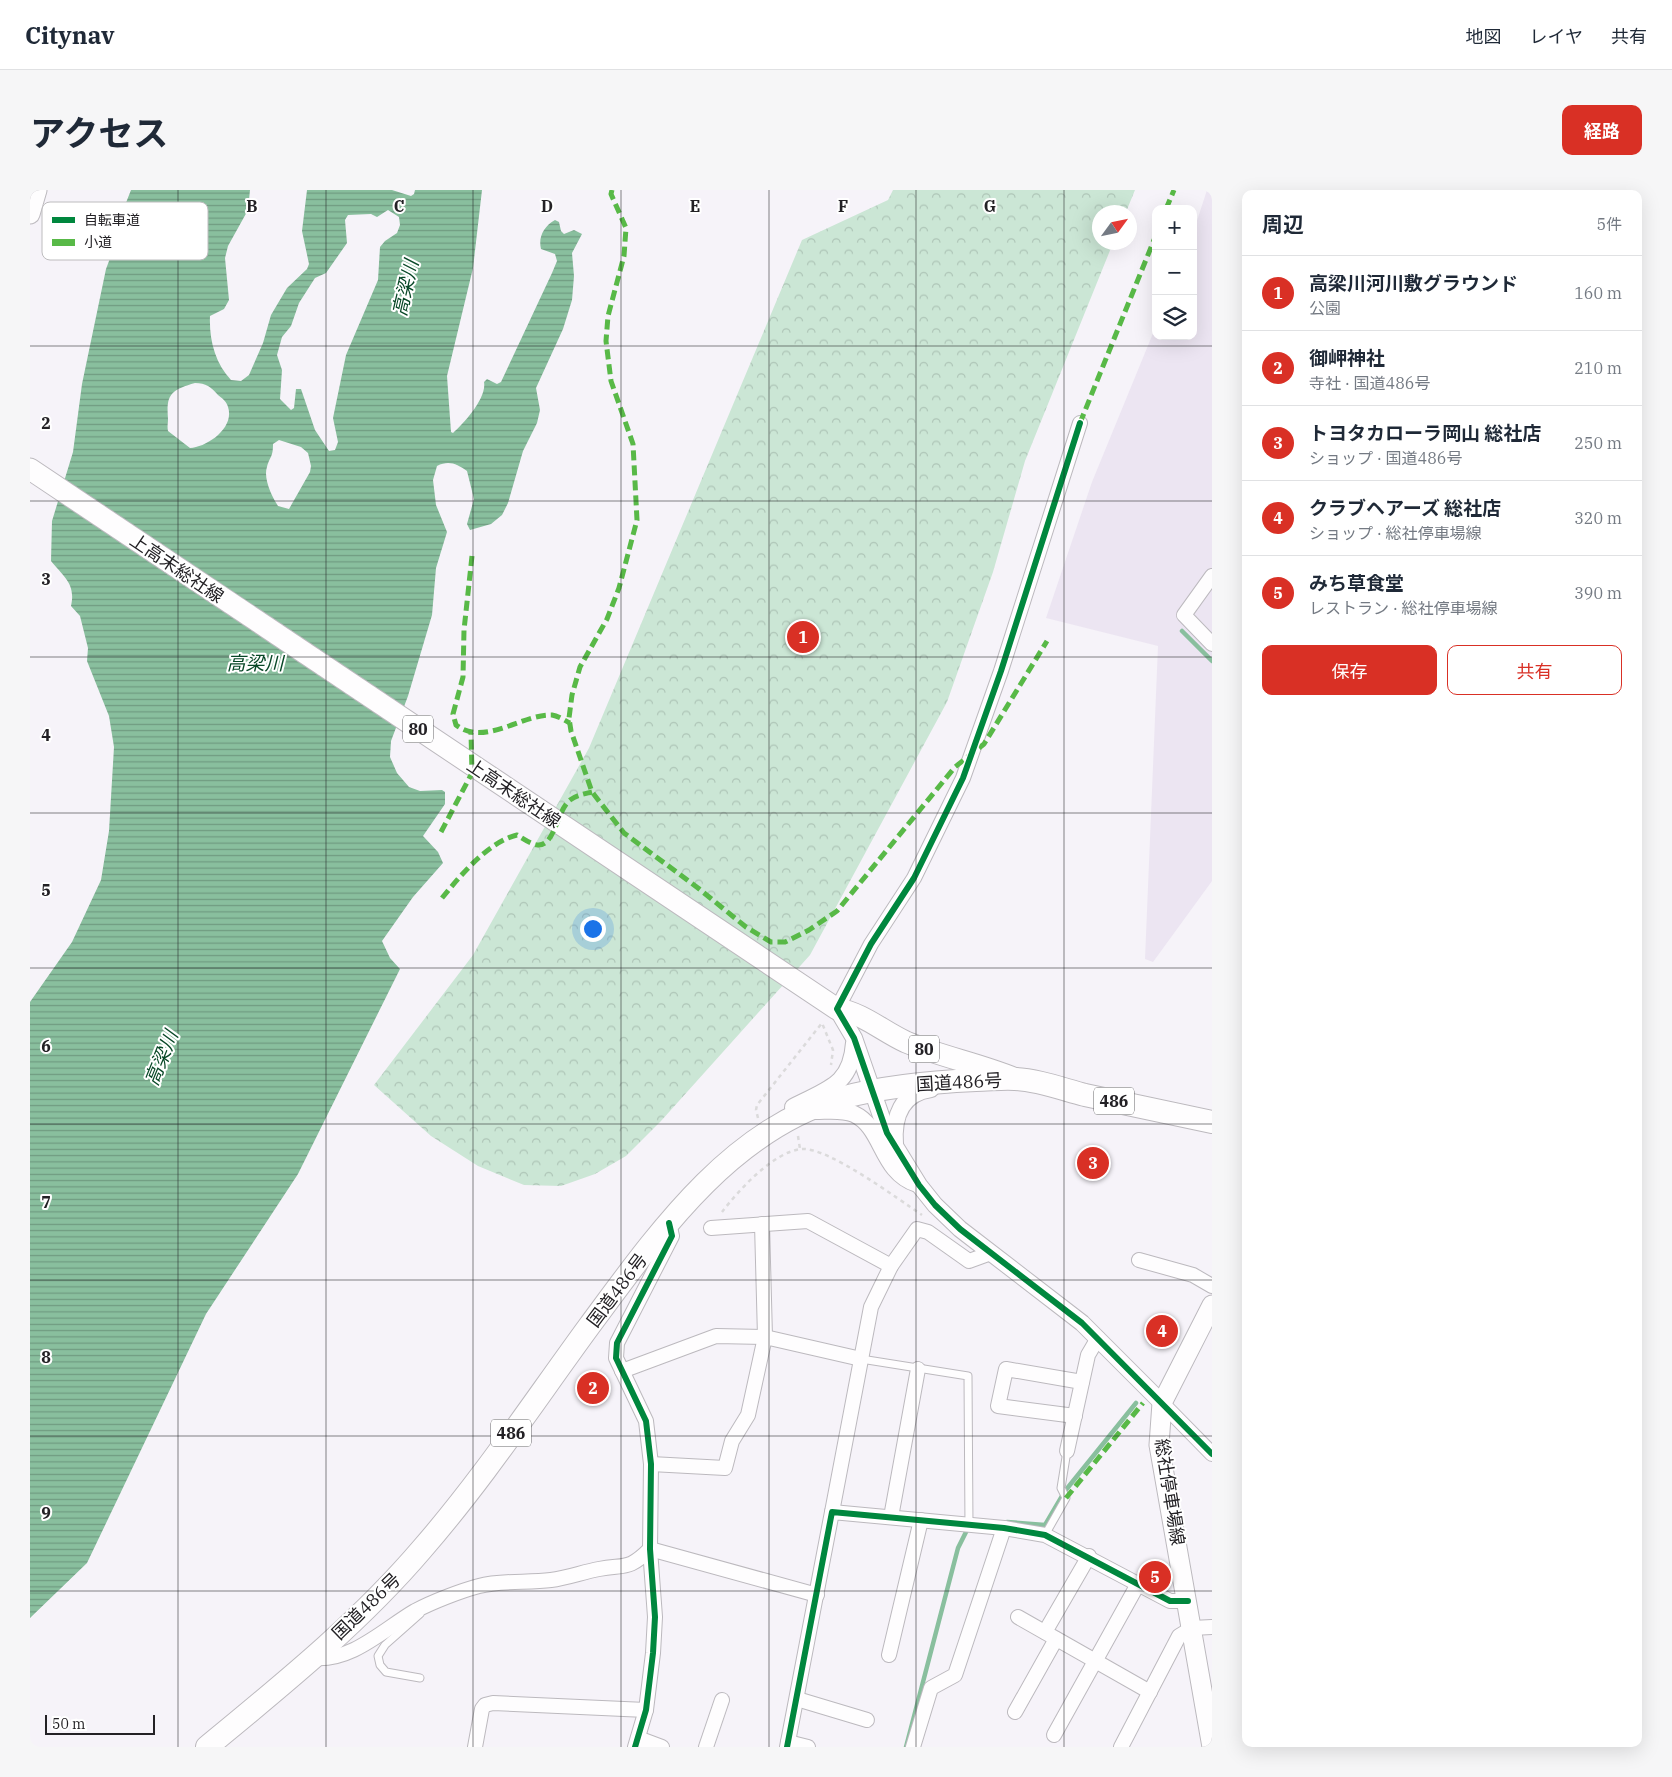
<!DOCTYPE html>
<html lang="ja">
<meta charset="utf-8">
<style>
body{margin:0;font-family:"IBM Plex Serif","Noto Sans JP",serif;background:#f6f6f7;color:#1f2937}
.controls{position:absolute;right:15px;top:15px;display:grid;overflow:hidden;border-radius:10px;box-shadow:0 5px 20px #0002}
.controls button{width:45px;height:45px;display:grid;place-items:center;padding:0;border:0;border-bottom:1px solid #e0e1e3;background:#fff;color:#1f2937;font:25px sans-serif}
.compass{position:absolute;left:1062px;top:15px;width:45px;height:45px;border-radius:50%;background:#fff;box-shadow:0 5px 20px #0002;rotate:57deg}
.scale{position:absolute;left:15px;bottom:12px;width:110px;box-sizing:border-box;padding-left:5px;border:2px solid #232125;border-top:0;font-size:14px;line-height:18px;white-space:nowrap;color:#232125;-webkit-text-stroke:4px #fff;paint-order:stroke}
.you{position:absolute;left:562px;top:738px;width:18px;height:18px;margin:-12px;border:4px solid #fff;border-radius:50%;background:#1a73e8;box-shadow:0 0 0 8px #1a73e833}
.badge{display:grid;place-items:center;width:32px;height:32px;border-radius:50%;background:#d93025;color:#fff;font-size:16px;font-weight:700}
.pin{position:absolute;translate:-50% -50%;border:2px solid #fff;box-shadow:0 1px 5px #0006}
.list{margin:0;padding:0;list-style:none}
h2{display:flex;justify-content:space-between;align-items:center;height:65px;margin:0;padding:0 20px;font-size:21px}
h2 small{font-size:16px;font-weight:400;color:#747a83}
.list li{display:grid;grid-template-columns:32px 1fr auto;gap:15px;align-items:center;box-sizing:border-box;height:75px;padding:0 20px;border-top:1px solid #e0e1e3}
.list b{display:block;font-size:19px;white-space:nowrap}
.list p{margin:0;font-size:16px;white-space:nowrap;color:#747a83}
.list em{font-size:16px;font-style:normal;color:#747a83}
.actions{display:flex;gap:10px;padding:15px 20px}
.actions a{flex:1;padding:11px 0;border:1px solid #d93025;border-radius:10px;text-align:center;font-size:18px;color:#d93025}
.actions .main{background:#d93025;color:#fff}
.icon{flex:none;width:28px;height:28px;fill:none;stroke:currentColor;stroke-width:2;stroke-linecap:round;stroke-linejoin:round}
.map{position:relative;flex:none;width:1182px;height:1557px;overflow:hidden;border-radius:10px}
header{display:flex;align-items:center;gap:30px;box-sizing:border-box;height:70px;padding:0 25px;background:#fff;border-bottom:1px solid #e0e1e3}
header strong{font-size:24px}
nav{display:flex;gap:28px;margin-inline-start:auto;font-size:18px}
.intro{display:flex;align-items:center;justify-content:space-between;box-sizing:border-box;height:120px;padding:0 30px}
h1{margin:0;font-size:35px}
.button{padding:12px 22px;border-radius:10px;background:#d93025;color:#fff;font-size:18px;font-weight:700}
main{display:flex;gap:30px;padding:0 30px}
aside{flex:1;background:#fff;border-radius:10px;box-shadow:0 5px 20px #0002}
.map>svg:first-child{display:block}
</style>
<header>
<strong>Citynav</strong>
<nav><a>地図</a><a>レイヤ</a><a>共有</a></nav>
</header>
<div class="intro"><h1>アクセス</h1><a class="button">経路</a></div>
<main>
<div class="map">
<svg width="1182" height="1557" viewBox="0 0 1182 1557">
<defs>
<pattern id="forest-crowns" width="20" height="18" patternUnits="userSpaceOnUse" patternTransform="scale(1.25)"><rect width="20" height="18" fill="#cbe6d5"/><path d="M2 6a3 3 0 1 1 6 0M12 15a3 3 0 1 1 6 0" fill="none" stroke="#aec5b7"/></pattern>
<pattern id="water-rules" width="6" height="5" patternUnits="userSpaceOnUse" patternTransform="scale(1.25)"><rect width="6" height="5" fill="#89bf9e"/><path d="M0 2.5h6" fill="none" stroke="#709b81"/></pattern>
</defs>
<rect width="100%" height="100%" fill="#f6f3f9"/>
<polygon fill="#ece5f2" points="1177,0 1182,0 1182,691 1123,772 1115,769 1128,456 1016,428 1062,292 1126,136 1126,146 1163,146 1163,43"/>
<polygon fill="url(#forest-crowns)" points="863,0 1105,0 1096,22 1070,22 1070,52 1083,53 995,271 963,382 917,512 780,765 631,931 596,966 565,984 531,996 494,995 448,976 401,946 344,895 443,765 559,558 772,50 858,10"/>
<path fill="url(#water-rules)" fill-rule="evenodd" d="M 101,0 L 220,0 L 218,20 L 198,56 L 195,68 L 199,110 L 194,119 L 180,126 C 179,150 185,173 201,190 L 211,191 L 219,185 L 233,153 L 241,125 L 257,98 L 277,79 L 279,74 L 272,41 L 277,0 L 362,0 L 381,6 L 384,4 L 385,0 L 452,0 L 443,78 L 417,186 L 421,242 L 423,243 C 434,233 457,208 454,192 L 457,189 L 467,194 L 471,192 L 522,83 L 527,71 L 525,64 L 511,59 C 508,47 514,36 525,30 L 529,32 L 531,41 L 534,44 L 544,40 L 552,44 L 542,63 L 544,86 L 542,110 L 533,139 L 506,198 L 510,220 L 507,233 L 493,261 L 478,313 L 472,325 L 461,334 L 440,340 L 437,334 L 444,309 L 437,281 C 427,274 419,270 407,276 L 403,290 L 406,315 L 417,342 L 406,378 L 402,425 L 378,506 L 361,551 L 360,567 L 367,583 L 379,597 L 390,601 L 412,600 L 415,602 L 415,614 L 393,646 L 408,662 L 413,673 L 383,707 L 352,751 L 360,768 L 370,779 L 268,984 L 176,1124 L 57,1373 L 0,1428 L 0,812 L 42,752 L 71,690 L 79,641 L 84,557 L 79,526 L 57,471 L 58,458 L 50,426 L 41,416 C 46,394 34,387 21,371 L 22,331 L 43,262 L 52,194 L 76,79 L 82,63 L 88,33 ZM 358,20 L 369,27 L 370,35 L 367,43 L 355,51 L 350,57 L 348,90 L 316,165 L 303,228 L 308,252 L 305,260 L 299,261 L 285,240 L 271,199 L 266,199 L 264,218 L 261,220 L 250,209 L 252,180 L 247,165 L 252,147 L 261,136 L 269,113 L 285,88 L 296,83 L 317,53 L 315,30 L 318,25 L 341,24 L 347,27 ZM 165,193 C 176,193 181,197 188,205 C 192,208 197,212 198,217 C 205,238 177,257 160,258 L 138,241 C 137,236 138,234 138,229 C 136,204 141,200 165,193 ZM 249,250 L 271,257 L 278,263 L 281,276 L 280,282 L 259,319 L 248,316 C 242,307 233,288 237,277 C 240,266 243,268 243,254 Z"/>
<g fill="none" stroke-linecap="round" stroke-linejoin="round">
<g stroke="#89bf9e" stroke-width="4.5">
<polyline points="1152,441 1182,471"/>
<polyline points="977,1332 1015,1335 1035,1301 1106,1213"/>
<polyline points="876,1557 928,1358 938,1338"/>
</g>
<defs>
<g id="service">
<polyline points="831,1169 938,1186 939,1336"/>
<polyline points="1015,1345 1036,1308 1031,1298 1037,1261"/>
<polyline points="390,1488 356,1482 350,1475 348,1466 355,1455 390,1424"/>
</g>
<g id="minor">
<polyline points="1182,386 1154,425 1182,454"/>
<polyline points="807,819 841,754 884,688 933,588 971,481 1050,233"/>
<polyline points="681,1038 778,1031 861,1076"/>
<polyline points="1109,1070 1163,1085 1182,1096"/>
<polyline points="592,1181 686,1146 735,1147 831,1169"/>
<polyline points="1132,1213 1182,1264"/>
<polyline points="1045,1226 968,1216 976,1179 1052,1192"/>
<polyline points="1037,1261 1058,1165 1068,1148"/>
<polyline points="621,1274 695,1278 702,1251 718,1225 735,1147 732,1034"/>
<polyline points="802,1322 841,1117 861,1076 887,1039 898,1042 939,1071 961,1063"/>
<polyline points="861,1327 888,1179"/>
<polyline points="620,1359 787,1405"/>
<polyline points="988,1427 1120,1502"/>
<polyline points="1015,1442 1059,1366"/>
<polyline points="859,1465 891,1330"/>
<path d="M 283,1468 C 322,1472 354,1439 385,1421 C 402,1412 430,1401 449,1396 C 471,1390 498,1393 521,1390 C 537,1388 553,1382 569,1379 C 595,1374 598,1381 620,1359"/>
<polyline points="767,1509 837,1530"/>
<polyline points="985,1522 1026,1449"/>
<polyline points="1024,1545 1108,1394"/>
<polyline points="608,1548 632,1557"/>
<polyline points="758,1552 778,1557"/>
<polyline points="445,1557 452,1519 455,1515 463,1513 616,1520"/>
<polyline points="605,1557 616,1520 623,1463 625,1427 620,1359 621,1274 616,1231 586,1168 587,1153 642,1046 639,1033"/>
<polyline points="676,1557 692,1510"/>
<polyline points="757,1557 802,1322 974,1338 1015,1345 1140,1411 1158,1411"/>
<polyline points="883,1557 901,1498 925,1485 974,1338"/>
<polyline points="1091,1557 1149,1446 1162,1438 1182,1437"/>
</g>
<g id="tertiary">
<polyline points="807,819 824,848 857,943 889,995 905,1015 930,1039 1052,1133 1132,1213"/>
<path d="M 763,917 C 797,899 821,896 824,853"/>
<path d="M 786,921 C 798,921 813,919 824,924 C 854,938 850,982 887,994"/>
<path d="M 865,954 C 863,927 871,903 901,899"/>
</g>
<g id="secondary">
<polyline points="0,24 7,0"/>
<polyline points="1182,1557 1129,1255 1132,1213 1182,1115"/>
</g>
<path id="primary" d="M 0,279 L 807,819 C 833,823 852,841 876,852 C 912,867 950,874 986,889"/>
<path id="trunk" d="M 177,1557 C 252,1495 329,1433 392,1359 C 453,1289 505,1210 560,1135 C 626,1046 699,940 811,908 C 855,896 900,892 946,890 C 959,890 972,888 985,889 C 1008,890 1032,899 1055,905 C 1097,914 1139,923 1182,932"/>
</defs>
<use href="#service" stroke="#bcb9be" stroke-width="9"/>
<use href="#minor" stroke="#bcb9be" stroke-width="16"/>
<use href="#tertiary" stroke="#bcb9be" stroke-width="18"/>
<use href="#secondary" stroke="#bcb9be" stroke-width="21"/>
<use href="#primary" stroke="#bcb9be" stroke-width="23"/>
<use href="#trunk" stroke="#bcb9be" stroke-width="24"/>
<g stroke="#dbdadb" stroke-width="2.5" stroke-dasharray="4 4" stroke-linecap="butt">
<polyline points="728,928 726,920 727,915 792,833 803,860 801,875"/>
<polyline points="768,946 770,959"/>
<path d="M 692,1022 C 708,1001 744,961 772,959 C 798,957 868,1009 892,1025"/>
</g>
<use href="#service" stroke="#fefdfe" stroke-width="7"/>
<use href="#minor" stroke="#fefdfe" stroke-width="14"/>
<use href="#tertiary" stroke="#fefdfe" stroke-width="16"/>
<use href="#secondary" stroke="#fefdfe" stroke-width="19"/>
<use href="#primary" stroke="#fefdfe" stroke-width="21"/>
<use href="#trunk" stroke="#fefdfe" stroke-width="22"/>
<g stroke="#58b947" stroke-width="5" stroke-dasharray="10 5" stroke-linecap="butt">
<polyline points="582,0 581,4 596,38 594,66 578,126 576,151 581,191 603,254 607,330 589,398 577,429 550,477 542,505 539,528 541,541 562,602 594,643 668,698 716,737 741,752 755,752 779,740 807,721 925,577 954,554 1017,451"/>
<polyline points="1136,19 1144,0"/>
<polyline points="1050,233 1126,45"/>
<path d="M 442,366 L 434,440 L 433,487 L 423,524 L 426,535 C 454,557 492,524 522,525 C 528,526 534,530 540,533"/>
<polyline points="411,642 442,583 441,543"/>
<path d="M 412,708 C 430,686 458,652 487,645 C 492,648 502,655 508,655 C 525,656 527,620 540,610 C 547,605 554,604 562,602"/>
<polyline points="1036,1308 1113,1213"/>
</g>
<defs>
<g id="cycleway">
<polyline points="1050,233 971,481 933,588 884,688 841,754 807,819 824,848 857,943 889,995 905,1015 930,1039 1052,1133 1182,1264"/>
<polyline points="605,1557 616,1520 623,1463 625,1427 620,1359 621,1274 616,1231 586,1168 587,1153 642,1046 639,1033"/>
<polyline points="757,1557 802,1322 974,1338 1015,1345 1140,1411 1158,1411"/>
</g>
</defs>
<use href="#cycleway" stroke="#fff" stroke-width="9"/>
<use href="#cycleway" stroke="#00873e" stroke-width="6"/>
</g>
<path fill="none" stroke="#232125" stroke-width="1" stroke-opacity="0.55" d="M 148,0 L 148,1557M 296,0 L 296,1557M 443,0 L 443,1557M 591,0 L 591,1557M 739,0 L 739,1557M 886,0 L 886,1557M 1034,0 L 1034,1557M 0,156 L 1182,156M 0,311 L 1182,311M 0,467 L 1182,467M 0,623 L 1182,623M 0,778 L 1182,778M 0,934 L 1182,934M 0,1090 L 1182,1090M 0,1246 L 1182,1246M 0,1401 L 1182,1401"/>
<g text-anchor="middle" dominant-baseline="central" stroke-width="4" stroke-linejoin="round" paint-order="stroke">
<g fill="#fff" stroke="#656466" stroke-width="1">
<rect x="373" y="525.5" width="30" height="27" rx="4"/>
<rect x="879" y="845.5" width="30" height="27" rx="4"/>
<rect x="1064" y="897.5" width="40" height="27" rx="4"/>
<rect x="461" y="1229.5" width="40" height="27" rx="4"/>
</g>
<g font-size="16" font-weight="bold" fill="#232125">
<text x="388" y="539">80</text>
<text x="894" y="859">80</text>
<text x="1084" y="911">486</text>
<text x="481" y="1243">486</text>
</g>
<g font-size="18" fill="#232125" stroke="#fff">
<text transform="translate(147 378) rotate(34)">上高末総社線</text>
<text transform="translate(484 603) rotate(34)">上高末総社線</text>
<text transform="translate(929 892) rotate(-3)">国道486号</text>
<text transform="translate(587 1100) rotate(-53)">国道486号</text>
<text transform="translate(1140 1302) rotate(81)">総社停車場線</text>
<text transform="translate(336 1416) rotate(-44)">国道486号</text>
</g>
<g font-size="19" font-style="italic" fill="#074726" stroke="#fff">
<text transform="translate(375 98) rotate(-77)">高梁川</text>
<text x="225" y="473">高梁川</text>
<text transform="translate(131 868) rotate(-68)">高梁川</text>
</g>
</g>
<rect x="12" y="12" width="166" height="58" rx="8" fill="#fff" stroke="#bdbcbe" stroke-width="1"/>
<rect x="22" y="27" width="23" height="6" fill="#00873e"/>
<rect x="22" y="49" width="23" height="7" fill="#58b947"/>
<g font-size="14" fill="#232125">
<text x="54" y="35">自転車道</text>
<text x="54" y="57">小道</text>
</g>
<g font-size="16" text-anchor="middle" font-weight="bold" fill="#232125" stroke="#fff" stroke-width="4" stroke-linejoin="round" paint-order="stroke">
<text x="222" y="22">B</text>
<text x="369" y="22">C</text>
<text x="517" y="22">D</text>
<text x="665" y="22">E</text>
<text x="813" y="22">F</text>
<text x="960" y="22">G</text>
<text x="16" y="239">2</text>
<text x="16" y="395">3</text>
<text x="16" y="551">4</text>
<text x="16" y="706">5</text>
<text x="16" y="862">6</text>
<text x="16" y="1018">7</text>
<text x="16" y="1173">8</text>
<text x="16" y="1329">9</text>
</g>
</svg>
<div class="controls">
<button>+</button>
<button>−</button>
<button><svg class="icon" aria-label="layers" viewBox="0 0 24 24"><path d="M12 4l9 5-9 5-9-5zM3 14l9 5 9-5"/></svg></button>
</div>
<svg class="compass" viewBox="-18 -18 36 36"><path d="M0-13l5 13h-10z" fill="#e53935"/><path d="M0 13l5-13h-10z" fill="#747a83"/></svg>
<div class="scale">50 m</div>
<div class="you"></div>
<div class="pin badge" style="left:773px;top:447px">1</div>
<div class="pin badge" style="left:563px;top:1198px">2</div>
<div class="pin badge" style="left:1063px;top:973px">3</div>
<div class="pin badge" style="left:1132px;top:1141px">4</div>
<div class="pin badge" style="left:1125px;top:1387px">5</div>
</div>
<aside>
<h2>周辺<small>5件</small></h2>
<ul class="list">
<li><span class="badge">1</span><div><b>高梁川河川敷グラウンド</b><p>公園</p></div><em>160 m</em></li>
<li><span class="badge">2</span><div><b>御岬神社</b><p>寺社 · 国道486号</p></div><em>210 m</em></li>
<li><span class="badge">3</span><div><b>トヨタカローラ岡山 総社店</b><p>ショップ · 国道486号</p></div><em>250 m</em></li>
<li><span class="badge">4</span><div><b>クラブヘアーズ 総社店</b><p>ショップ · 総社停車場線</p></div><em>320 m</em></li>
<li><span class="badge">5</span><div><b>みち草食堂</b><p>レストラン · 総社停車場線</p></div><em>390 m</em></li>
</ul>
<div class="actions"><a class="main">保存</a><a>共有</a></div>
</aside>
</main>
